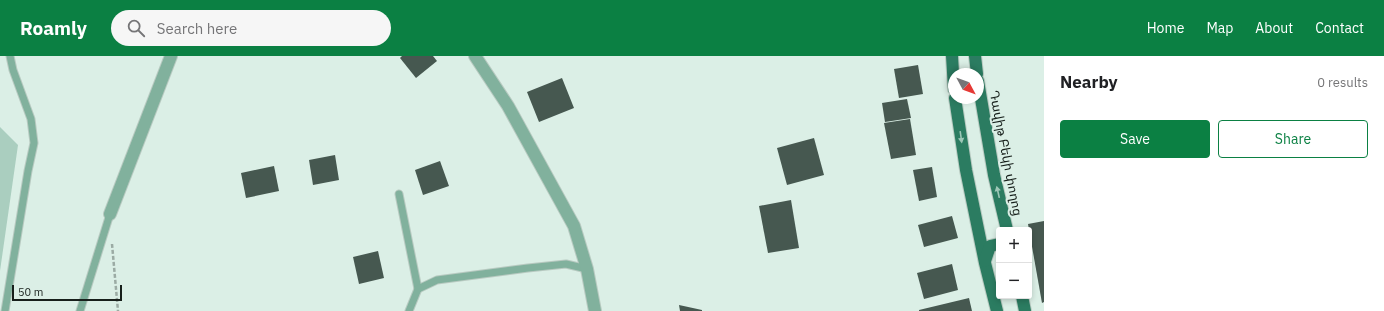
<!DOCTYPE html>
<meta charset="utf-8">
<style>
body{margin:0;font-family:"IBM Plex Sans","Noto Sans Armenian",sans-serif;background:#f6f6f6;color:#202124}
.controls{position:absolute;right:12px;bottom:12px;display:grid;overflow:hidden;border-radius:4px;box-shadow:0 2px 6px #0003}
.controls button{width:36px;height:36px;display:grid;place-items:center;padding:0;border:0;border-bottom:1px solid #e0e0e0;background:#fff;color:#202124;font:20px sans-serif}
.compass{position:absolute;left:948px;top:12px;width:36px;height:36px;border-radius:50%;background:#fff;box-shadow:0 2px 6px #0003;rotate:131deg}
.scale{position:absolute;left:12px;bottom:10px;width:110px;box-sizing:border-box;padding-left:4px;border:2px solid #171f1b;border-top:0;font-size:11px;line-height:14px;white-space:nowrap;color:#171f1b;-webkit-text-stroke:3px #dbefe6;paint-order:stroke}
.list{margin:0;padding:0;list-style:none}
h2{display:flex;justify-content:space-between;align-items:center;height:52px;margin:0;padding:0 16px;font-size:17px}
h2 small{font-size:13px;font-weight:400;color:#757577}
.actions{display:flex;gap:8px;padding:12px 16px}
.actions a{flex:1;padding:9px 0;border:1px solid #0b8043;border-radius:4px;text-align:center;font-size:14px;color:#0b8043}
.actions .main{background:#0b8043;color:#fff}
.icon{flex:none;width:22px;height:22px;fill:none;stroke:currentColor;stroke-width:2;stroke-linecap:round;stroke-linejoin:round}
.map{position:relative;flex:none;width:1044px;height:255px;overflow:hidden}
header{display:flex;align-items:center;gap:24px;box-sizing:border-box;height:56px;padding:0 20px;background:#0b8043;color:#fff}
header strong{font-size:19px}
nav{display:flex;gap:22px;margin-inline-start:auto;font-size:14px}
.search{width:280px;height:36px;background:#f6f6f6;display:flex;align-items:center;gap:10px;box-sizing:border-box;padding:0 14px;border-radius:22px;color:#757577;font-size:15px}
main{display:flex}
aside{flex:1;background:#fff}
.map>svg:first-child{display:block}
</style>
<header>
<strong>Roamly</strong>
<div class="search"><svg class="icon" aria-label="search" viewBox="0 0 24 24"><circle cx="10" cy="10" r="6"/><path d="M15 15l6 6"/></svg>Search here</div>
<nav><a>Home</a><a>Map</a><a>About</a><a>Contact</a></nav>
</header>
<main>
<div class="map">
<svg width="1044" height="255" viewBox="0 0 1044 255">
<rect width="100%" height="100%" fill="#dbefe6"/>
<polygon fill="#aacebf" points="0,71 18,89 0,215"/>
<g fill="#465850">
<polygon points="402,0 433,0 437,5 416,22 400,2"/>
<polygon points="918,9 923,38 899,42 894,13"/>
<polygon points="562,22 574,52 539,66 527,36"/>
<polygon points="907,43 911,62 885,66 882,47"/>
<polygon points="910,63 916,99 891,103 884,67"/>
<polygon points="814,82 824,119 787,129 777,92"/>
<polygon points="335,99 339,124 313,129 309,104"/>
<polygon points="440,105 449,130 423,139 415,114"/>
<polygon points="274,110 279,135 246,142 241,117"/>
<polygon points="932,111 937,141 919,145 913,114"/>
<polygon points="791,144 799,192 768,197 759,150"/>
<polygon points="952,160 958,182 924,191 918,169"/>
<polygon points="1044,165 1044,246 1042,247 1028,168"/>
<polygon points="378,195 384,222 359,228 353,201"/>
<polygon points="952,208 958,234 924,243 917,217"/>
<polygon points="969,242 972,255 919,255 919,254"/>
<polygon points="679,249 702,254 702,255 680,255"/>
</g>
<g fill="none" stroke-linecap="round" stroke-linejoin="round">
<defs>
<g id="service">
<polyline points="399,138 418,233"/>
<polyline points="5,255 28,115 34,87 31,63 13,14 10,0"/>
<polyline points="80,255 110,158"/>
<polyline points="409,255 418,233 437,224 528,212 566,208 587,213"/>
</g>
<g id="minor">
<polyline points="475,0 508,50 574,170 587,213 595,255"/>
<polyline points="110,158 171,0"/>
</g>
<g id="primary">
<polyline points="952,0 954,33"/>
<polyline points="975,0 977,18"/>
<polyline points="978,25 994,119 1007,174"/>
<polyline points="955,42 966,114 985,207 997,255"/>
<polyline points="985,205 990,190 999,188"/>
<polyline points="1022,240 1025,255"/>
</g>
</defs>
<use href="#service" stroke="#b8cac1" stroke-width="9"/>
<use href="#minor" stroke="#b8cac1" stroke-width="14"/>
<use href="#primary" stroke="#b8cac1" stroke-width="14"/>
<polyline stroke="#9baba4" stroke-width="2.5" stroke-dasharray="4 2" stroke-linecap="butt" points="112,188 118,255"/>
<use href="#service" stroke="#81b19d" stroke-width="7"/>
<use href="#minor" stroke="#81b19d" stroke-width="12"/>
<use href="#primary" stroke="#2b7c61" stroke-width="12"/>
</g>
<defs><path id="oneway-solid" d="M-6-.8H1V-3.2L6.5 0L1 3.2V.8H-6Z"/></defs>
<g fill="#9dc7b7">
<use href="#oneway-solid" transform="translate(961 81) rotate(82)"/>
<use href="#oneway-solid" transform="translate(998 136) rotate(-103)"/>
</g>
<g text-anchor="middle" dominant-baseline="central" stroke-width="4" stroke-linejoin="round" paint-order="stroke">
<g font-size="13" fill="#171f1b" stroke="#dbefe6">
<text transform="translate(1006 97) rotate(79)">Դավիթ Բեկի փողոց</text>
</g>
</g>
</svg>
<div class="controls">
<button>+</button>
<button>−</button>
</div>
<svg class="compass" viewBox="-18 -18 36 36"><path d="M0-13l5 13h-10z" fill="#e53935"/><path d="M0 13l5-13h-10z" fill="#757577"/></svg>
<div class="scale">50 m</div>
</div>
<aside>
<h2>Nearby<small>0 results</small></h2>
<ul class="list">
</ul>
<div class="actions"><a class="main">Save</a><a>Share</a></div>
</aside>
</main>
